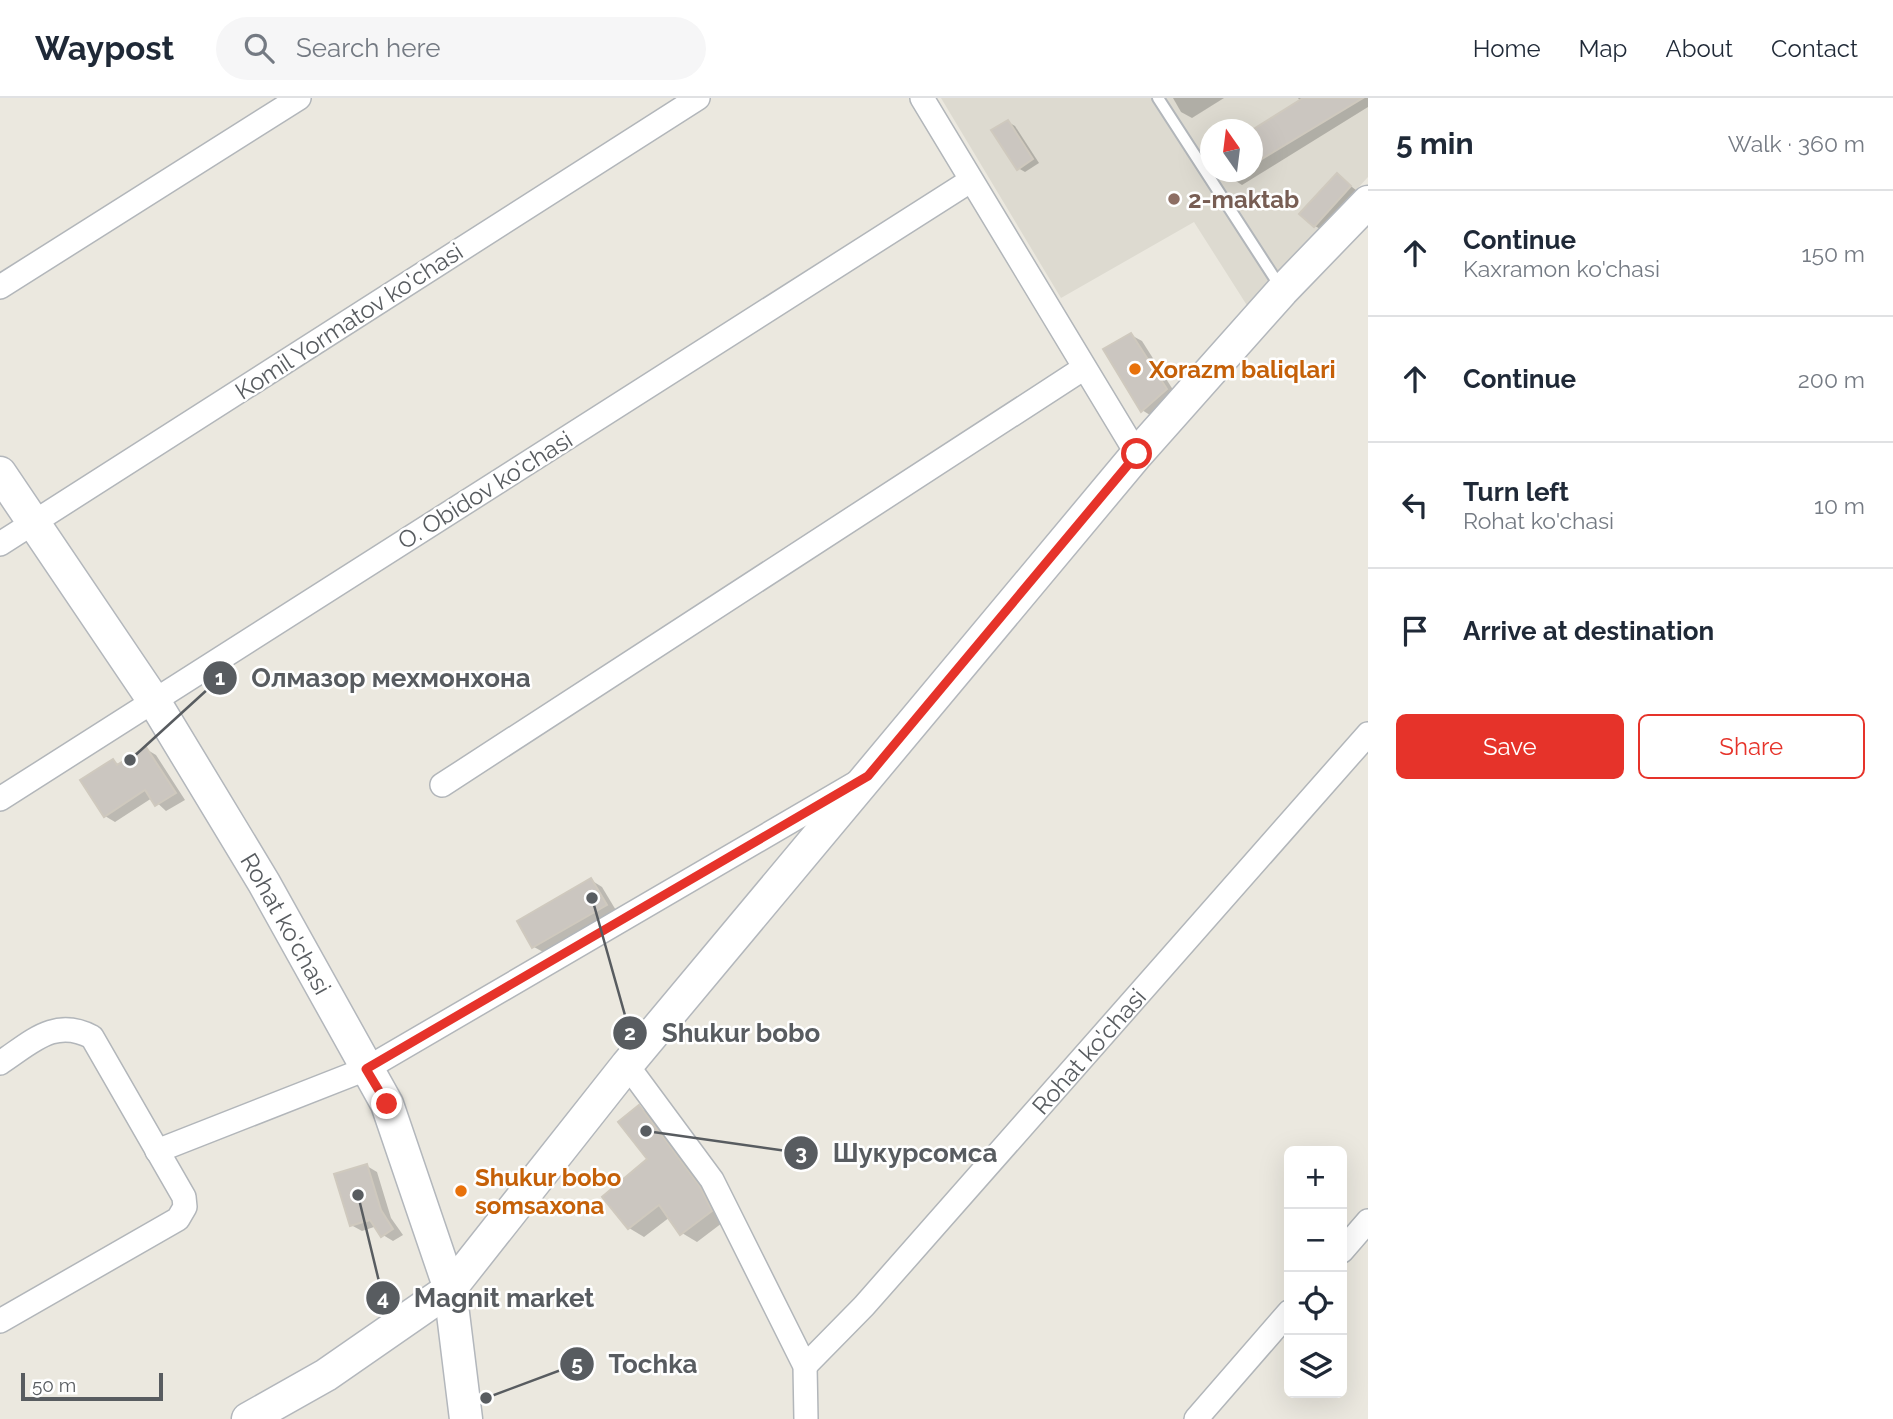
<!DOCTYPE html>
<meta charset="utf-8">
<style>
body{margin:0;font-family:Raleway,sans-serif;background:#f6f6f7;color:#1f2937}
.controls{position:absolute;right:21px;bottom:21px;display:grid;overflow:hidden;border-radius:10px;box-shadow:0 7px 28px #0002}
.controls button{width:63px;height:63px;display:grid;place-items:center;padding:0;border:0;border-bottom:2px solid #e0e1e3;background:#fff;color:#1f2937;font:35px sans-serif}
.compass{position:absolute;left:1200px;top:21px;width:63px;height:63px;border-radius:50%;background:#fff;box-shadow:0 7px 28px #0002;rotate:346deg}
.scale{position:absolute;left:21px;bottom:18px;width:142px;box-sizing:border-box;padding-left:7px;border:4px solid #585c60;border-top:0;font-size:19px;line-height:24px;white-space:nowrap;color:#585c60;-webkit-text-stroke:5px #fff;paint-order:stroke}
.stop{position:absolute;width:21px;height:21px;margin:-16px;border:5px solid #e6332a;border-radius:50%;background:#fff}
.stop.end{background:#e6332a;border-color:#fff;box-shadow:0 2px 7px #0008}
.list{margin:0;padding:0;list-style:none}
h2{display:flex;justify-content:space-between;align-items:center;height:91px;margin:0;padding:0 28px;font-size:30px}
h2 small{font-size:23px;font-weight:400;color:#747a83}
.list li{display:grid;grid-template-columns:46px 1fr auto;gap:21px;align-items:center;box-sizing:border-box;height:126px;padding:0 28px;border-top:2px solid #e0e1e3}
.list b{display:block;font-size:26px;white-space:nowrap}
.list p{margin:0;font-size:23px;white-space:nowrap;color:#747a83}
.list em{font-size:23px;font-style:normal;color:#747a83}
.actions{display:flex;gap:14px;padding:21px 28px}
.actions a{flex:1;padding:16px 0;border:2px solid #e6332a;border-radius:10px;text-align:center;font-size:24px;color:#e6332a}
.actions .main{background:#e6332a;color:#fff}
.icon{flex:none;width:38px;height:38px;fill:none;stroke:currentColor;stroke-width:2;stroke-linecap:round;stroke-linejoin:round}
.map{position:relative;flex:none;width:1368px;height:1321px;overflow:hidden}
header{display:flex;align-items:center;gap:42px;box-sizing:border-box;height:98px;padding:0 35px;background:#fff;border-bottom:2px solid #e0e1e3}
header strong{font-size:33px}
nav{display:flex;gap:38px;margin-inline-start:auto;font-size:24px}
.search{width:490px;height:63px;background:#f6f6f7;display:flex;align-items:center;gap:18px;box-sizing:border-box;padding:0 24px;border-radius:38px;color:#747a83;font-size:26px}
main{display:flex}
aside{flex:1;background:#fff}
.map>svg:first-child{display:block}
</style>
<header>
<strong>Waypost</strong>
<div class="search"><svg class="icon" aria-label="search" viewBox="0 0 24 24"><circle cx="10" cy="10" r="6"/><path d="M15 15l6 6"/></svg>Search here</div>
<nav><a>Home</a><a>Map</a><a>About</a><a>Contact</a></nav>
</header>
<main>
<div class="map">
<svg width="1368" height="1321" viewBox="0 0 1368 1321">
<rect width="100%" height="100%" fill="#ebe8df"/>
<path fill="#dddad0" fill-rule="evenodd" d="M 941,0 L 1368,0 L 1368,79 L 1248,209 L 1194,124 L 1061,200 ZM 1210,32 L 1252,32 L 1252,74 L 1210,74 Z"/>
<g fill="#0003">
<polygon points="1173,0 1224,0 1192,20 1181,14"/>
<polygon points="1298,0 1368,0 1368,9 1242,87 1231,80 1227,74 1252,74 1252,34 1301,4"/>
<polygon points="1008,24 1015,28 1039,65 1025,74 1018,70"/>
<polygon points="1337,77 1357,93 1322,132 1315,128"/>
<polygon points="1131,237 1142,243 1177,298 1153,319 1142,312"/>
<polygon points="146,651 156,657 185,702 166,713 152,700 115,724 105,718 113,663 120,667"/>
<polygon points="591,782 602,789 617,814 545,855 534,849"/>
<polygon points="639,1009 654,1018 726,1122 697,1144 682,1135 670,1119 644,1139 629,1130 649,1061"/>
<polygon points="367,1068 377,1074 391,1120 403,1137 393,1143 383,1137 377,1128 362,1133 351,1127"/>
</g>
<g fill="#cbc6c0" stroke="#cfc9be" stroke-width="2">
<polygon points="1303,0 1363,0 1252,67 1252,32"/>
<polygon points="1008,22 1033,61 1017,72 991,32"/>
<polygon points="1337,75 1351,88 1314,129 1299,116"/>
<polygon points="1131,235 1167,291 1141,314 1103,251"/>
<polygon points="146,649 176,695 155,708 145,692 104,719 80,682 113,661 117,667"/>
<polygon points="591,780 607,807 532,850 517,823"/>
<polygon points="639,1007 700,1089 712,1113 680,1137 659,1107 628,1131 602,1099 647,1061 618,1024"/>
<polygon points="367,1066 381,1112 393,1131 381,1139 370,1122 350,1128 334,1076"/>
</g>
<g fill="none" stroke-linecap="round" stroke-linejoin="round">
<defs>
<polyline id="lane" points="1158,0 1281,190"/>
<g id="street">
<polyline points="922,0 1137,356"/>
<polyline points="0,189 299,0"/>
<polyline points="0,446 698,0"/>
<polyline points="442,687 1084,270"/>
<polyline points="0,701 970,83"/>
<path d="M 0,965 C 31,945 54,919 92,939 L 184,1099 L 185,1109 L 178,1121 L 0,1223"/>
<polyline points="627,967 712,1082 805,1268 806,1321"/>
<polyline points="157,1053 366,971 856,685"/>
<polyline points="1342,1153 1368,1123"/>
<path id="s1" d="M 805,1268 L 864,1208 L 1368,636"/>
<polyline points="1196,1321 1289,1214"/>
</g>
<g id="secondary">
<path id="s2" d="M 0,375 L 154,603 L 264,785 L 387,1006 L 450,1191 L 466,1321"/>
<polyline points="248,1321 326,1277 450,1191 627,967 1137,356 1282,193 1368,104"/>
</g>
</defs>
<use href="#lane" stroke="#b2b6ba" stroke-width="14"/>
<use href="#street" stroke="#b2b6ba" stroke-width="26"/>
<use href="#secondary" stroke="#b3b7bc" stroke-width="35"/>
<use href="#lane" stroke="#fff" stroke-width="10"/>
<use href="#street" stroke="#fff" stroke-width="23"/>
<use href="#secondary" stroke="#fff" stroke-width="32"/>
</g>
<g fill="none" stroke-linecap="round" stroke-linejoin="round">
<polyline stroke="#e6332a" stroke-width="9" points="387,1006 366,971 868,678 1137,356"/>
</g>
<circle fill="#8d6e63" stroke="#fff" stroke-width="2.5" cx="1174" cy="101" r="7"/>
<g fill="#e8710a" stroke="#fff" stroke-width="2.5">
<circle cx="1135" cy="271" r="7"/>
<circle cx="461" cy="1093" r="7"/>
</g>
<g text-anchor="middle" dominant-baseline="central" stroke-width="5" stroke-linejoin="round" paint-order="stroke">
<g font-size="24" font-weight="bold" fill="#785e54" stroke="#fff" text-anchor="start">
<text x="1188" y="101">2-maktab</text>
</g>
<g font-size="24" fill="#585c60" stroke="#fff">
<text transform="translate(349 223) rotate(-33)">Komil Yormatov ko'chasi</text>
<text transform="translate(485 392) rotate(-32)">O. Obidov ko'chasi</text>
<text stroke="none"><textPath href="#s2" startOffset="534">Rohat ko'chasi</textPath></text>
<text stroke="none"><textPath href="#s1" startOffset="424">Rohat ko'chasi</textPath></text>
</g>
<g font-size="24" font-weight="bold" fill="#c56008" stroke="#fff" text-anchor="start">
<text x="1149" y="271">Xorazm baliqlari</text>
<text x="475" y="1079">Shukur bobo<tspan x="475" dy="28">somsaxona</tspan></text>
</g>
</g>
<path fill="none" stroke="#585c60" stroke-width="2.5" d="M130 662L220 580M592 800L630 935M646 1033L801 1055M358 1097L383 1200M486 1300L577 1266"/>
<g fill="#585c60" stroke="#fff" stroke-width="2.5">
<circle cx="130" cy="662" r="7"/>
<circle cx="592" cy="800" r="7"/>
<circle cx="646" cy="1033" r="7"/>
<circle cx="358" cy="1097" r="7"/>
<circle cx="486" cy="1300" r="7"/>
<circle cx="220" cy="580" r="18"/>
<circle cx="630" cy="935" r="18"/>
<circle cx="801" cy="1055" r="18"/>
<circle cx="383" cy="1200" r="18"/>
<circle cx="577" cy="1266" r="18"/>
</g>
<g font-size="21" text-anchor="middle" font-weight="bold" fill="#fff">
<text x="220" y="587">1</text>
<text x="630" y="942">2</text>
<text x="801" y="1062">3</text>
<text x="383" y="1207">4</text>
<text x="577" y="1273">5</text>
</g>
<g font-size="26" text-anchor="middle" font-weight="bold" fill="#585c60" stroke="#fff" stroke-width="5" stroke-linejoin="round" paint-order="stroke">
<text x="391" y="589">Олмазор мехмонхона</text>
<text x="741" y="944">Shukur bobo</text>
<text x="915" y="1064">Шукурсомса</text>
<text x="504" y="1209">Magnit market</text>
<text x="653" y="1275">Tochka</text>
</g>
</svg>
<div class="controls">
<button>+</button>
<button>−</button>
<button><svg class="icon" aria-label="locate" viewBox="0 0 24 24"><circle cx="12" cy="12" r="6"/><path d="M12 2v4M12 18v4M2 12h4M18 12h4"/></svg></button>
<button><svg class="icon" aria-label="layers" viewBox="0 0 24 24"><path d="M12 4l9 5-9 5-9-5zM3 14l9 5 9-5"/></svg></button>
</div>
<svg class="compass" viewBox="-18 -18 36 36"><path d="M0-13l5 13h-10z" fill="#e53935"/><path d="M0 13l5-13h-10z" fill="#747a83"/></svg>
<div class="scale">50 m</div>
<div class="stop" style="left:1137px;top:356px"></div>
<div class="stop end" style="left:387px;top:1006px"></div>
</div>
<aside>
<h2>5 min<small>Walk · 360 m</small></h2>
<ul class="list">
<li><svg class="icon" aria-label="ahead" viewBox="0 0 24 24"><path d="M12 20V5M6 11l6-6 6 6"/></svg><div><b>Continue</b><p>Kaxramon ko'chasi</p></div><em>150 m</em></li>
<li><svg class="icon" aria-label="ahead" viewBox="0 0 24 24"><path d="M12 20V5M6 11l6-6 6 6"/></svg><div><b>Continue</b></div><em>200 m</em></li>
<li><svg class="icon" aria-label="left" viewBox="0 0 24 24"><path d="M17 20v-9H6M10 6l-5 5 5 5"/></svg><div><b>Turn left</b><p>Rohat ko'chasi</p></div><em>10 m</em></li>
<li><svg class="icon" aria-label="arrive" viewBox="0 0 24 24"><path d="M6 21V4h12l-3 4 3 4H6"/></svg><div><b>Arrive at destination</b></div></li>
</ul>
<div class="actions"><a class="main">Save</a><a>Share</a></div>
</aside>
</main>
